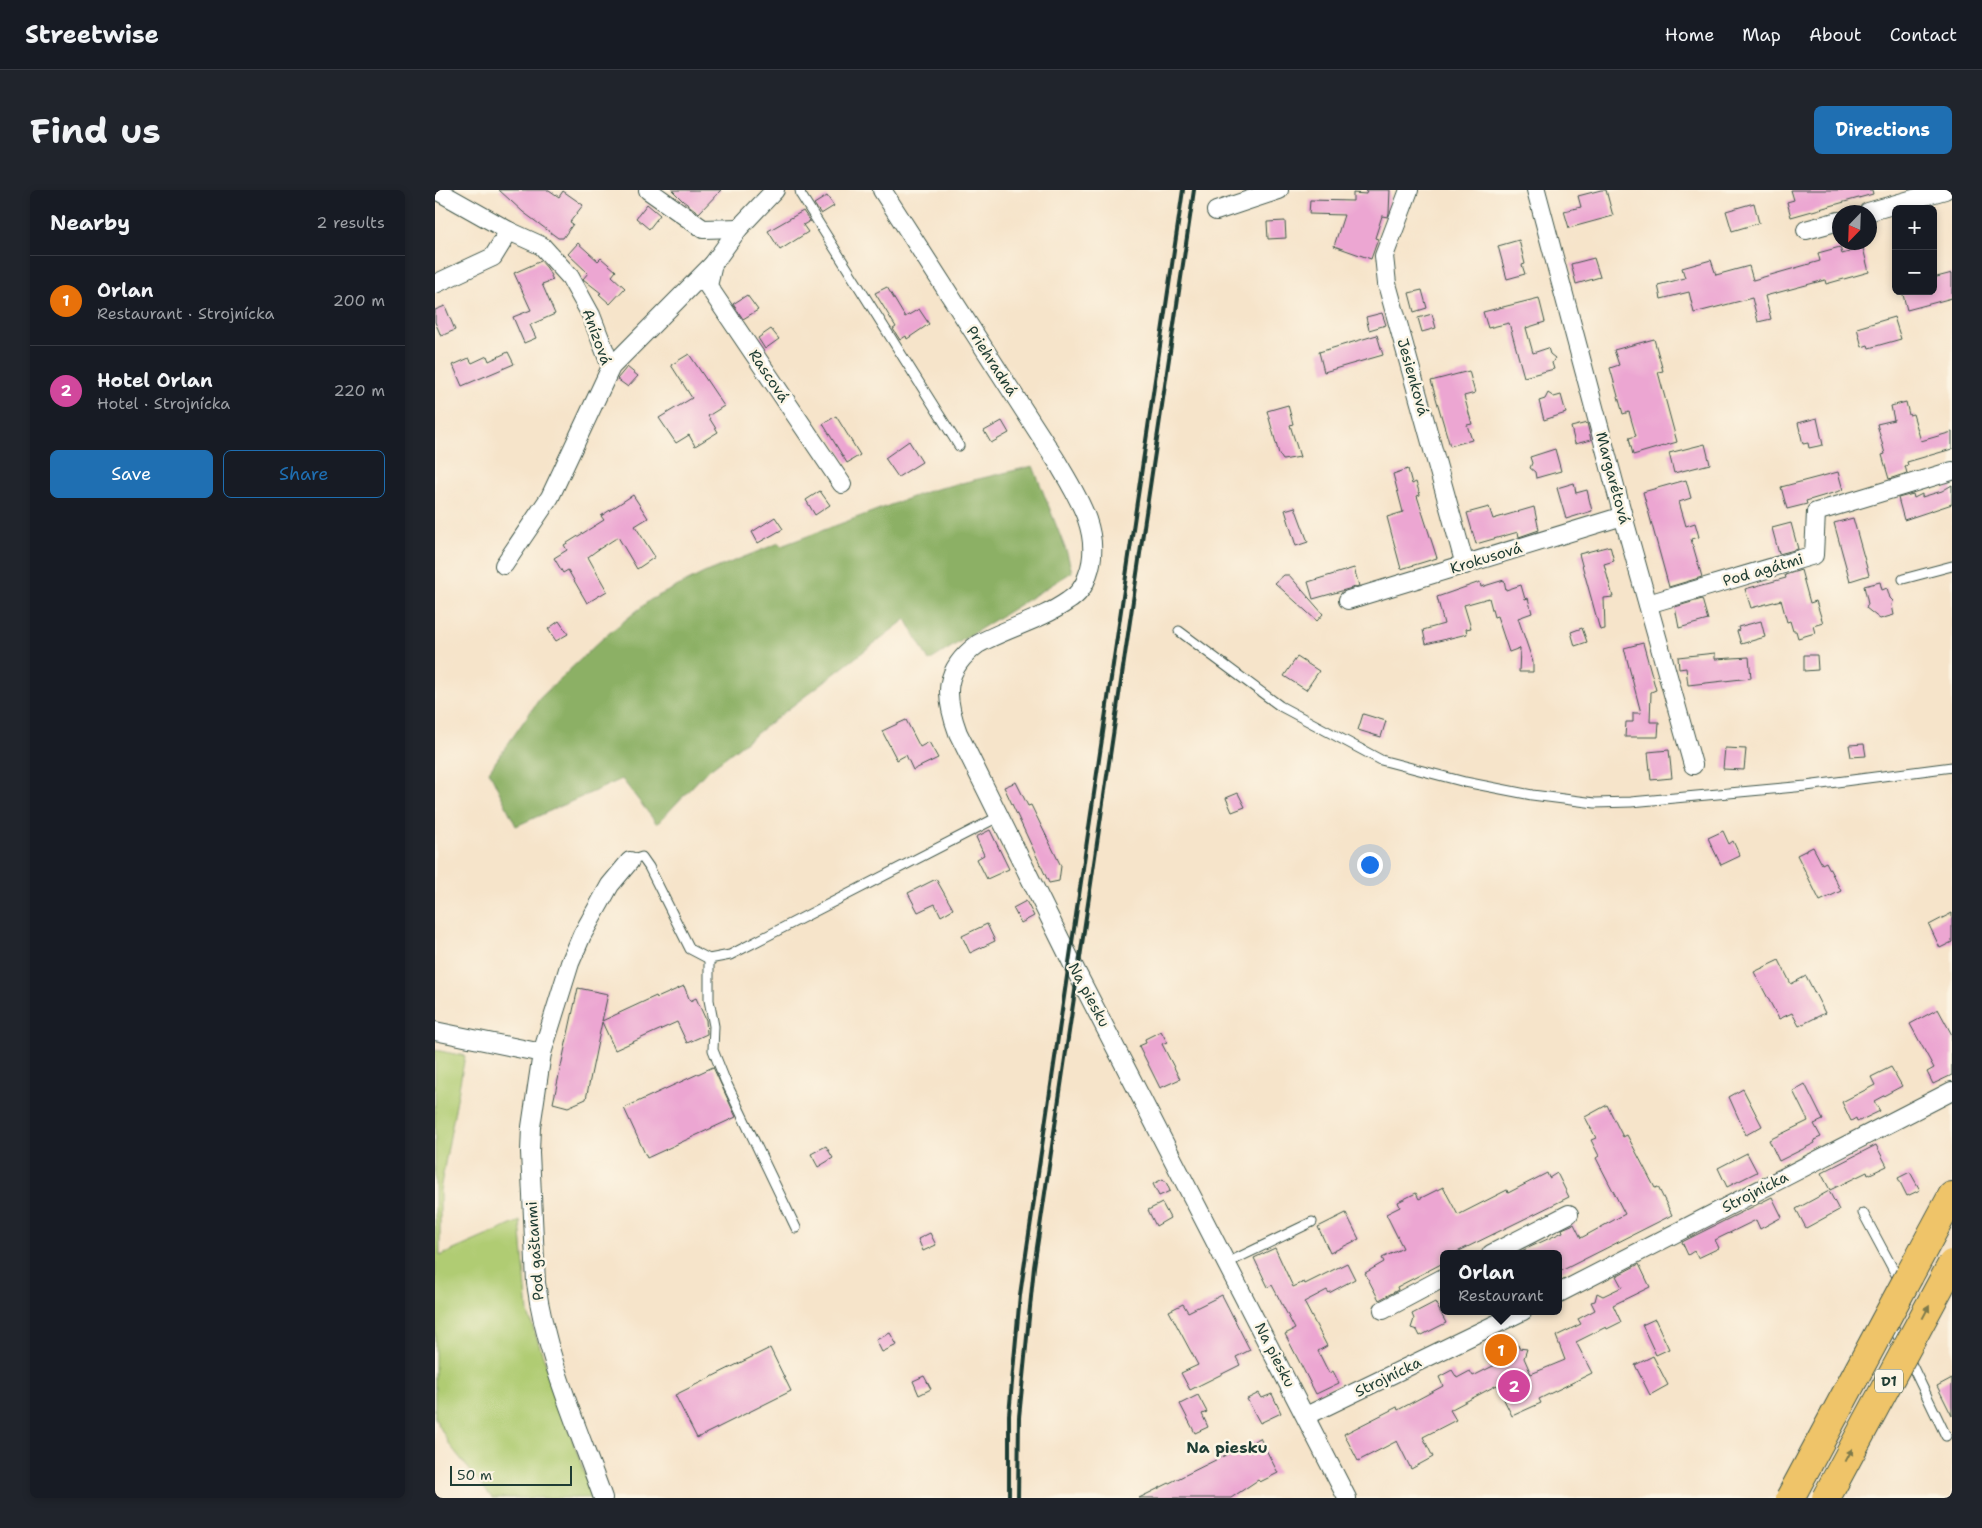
<!DOCTYPE html>
<meta charset="utf-8">
<style>
body{margin:0;font-family:"Shantell Sans",sans-serif;background:#20242c;color:#f1f3f6}
.controls{position:absolute;right:15px;top:15px;display:grid;overflow:hidden;border-radius:8px;box-shadow:0 2px 8px #0003}
.controls button{width:45px;height:45px;display:grid;place-items:center;padding:0;border:0;border-bottom:1px solid #363941;background:#171b24;color:#f1f3f6;font:25px sans-serif}
.compass{position:absolute;left:1397px;top:15px;width:45px;height:45px;border-radius:50%;background:#171b24;box-shadow:0 2px 8px #0003;rotate:203deg}
.scale{position:absolute;left:15px;bottom:12px;width:122px;box-sizing:border-box;padding-left:5px;border:2px solid #1f3d34;border-top:0;font-size:14px;line-height:18px;white-space:nowrap;color:#1f3d34;-webkit-text-stroke:4px #fcf5e5;paint-order:stroke}
.you{position:absolute;left:934px;top:674px;width:18px;height:18px;margin:-12px;border:4px solid #fff;border-radius:50%;background:#1a73e8;box-shadow:0 0 0 8px #1a73e833}
.badge{display:grid;place-items:center;width:32px;height:32px;border-radius:50%;background:#1f6fb2;color:#fff;font-size:16px;font-weight:700}
.pin{position:absolute;translate:-50% -50%;border:2px solid #fff;box-shadow:0 1px 5px #0006}
.popup{position:absolute;left:1005px;top:1060px;width:122px;height:65px;box-sizing:border-box;display:grid;place-content:center;border-radius:8px;background:#171b24;filter:drop-shadow(0 1px 4px #0005);font-size:16px;white-space:nowrap;color:#9ea1a6}
.popup b{font-size:19px;color:#f1f3f6}
.popup::after{content:'';position:absolute;left:50%;top:100%;margin-left:-10px;border:10px solid transparent;border-top-color:#171b24}
.list{margin:0;padding:0;list-style:none}
h2{display:flex;justify-content:space-between;align-items:center;height:65px;margin:0;padding:0 20px;font-size:21px}
h2 small{font-size:16px;font-weight:400;color:#9ea1a6}
.list li{display:grid;grid-template-columns:32px 1fr auto;gap:15px;align-items:center;box-sizing:border-box;height:90px;padding:0 20px;border-top:1px solid #363941}
.list b{display:block;font-size:19px;white-space:nowrap}
.list p{margin:0;font-size:16px;white-space:nowrap;color:#9ea1a6}
.list em{font-size:16px;font-style:normal;color:#9ea1a6}
.actions{display:flex;gap:10px;padding:15px 20px}
.actions a{flex:1;padding:11px 0;border:1px solid #1f6fb2;border-radius:8px;text-align:center;font-size:18px;color:#1f6fb2}
.actions .main{background:#1f6fb2;color:#fff}
.map{position:relative;flex:none;width:1517px;height:1308px;overflow:hidden;border-radius:8px}
header{display:flex;align-items:center;gap:30px;box-sizing:border-box;height:70px;padding:0 25px;background:#171b24;border-bottom:1px solid #363941}
header strong{font-size:24px}
nav{display:flex;gap:28px;margin-inline-start:auto;font-size:18px}
.intro{display:flex;align-items:center;justify-content:space-between;box-sizing:border-box;height:120px;padding:0 30px}
h1{margin:0;font-size:35px}
.button{padding:12px 22px;border-radius:8px;background:#1f6fb2;color:#fff;font-size:18px;font-weight:700}
main{display:flex;gap:30px;padding:0 30px}
aside{flex:1;background:#171b24;border-radius:8px;box-shadow:0 2px 8px #0003}
.map>svg:first-child{display:block}
</style>
<header>
<strong>Streetwise</strong>
<nav><a>Home</a><a>Map</a><a>About</a><a>Contact</a></nav>
</header>
<div class="intro"><h1>Find us</h1><a class="button">Directions</a></div>
<main>
<aside>
<h2>Nearby<small>2 results</small></h2>
<ul class="list">
<li><span class="badge" style="background:#e8710a">1</span><div><b>Orlan</b><p>Restaurant · Strojnícka</p></div><em>200 m</em></li>
<li><span class="badge" style="background:#d1479c">2</span><div><b>Hotel Orlan</b><p>Hotel · Strojnícka</p></div><em>220 m</em></li>
</ul>
<div class="actions"><a class="main">Save</a><a>Share</a></div>
</aside>
<div class="map">
<svg width="1517" height="1308" viewBox="0 0 1517 1308">
<rect width="100%" height="100%" fill="#fcf5e5"/>
<filter id="ink" filterUnits="userSpaceOnUse"><feTurbulence type="fractalNoise" baseFrequency=".02" numOctaves="2"/><feDisplacementMap in="SourceGraphic" scale="10" xChannelSelector="R" yChannelSelector="G"/><feConvolveMatrix kernelMatrix="1 2 1 2 8 2 1 2 1" color-interpolation-filters="sRGB"/></filter>
<filter id="wash" filterUnits="userSpaceOnUse"><feTurbulence type="fractalNoise" baseFrequency=".0096" numOctaves="4" result="noise"/><feDisplacementMap in="SourceGraphic" scale="20" xChannelSelector="R" yChannelSelector="G"/><feGaussianBlur stdDeviation="1.12" result="paint"/><feColorMatrix in="noise" values="0 0 0 0 0 0 0 0 0 0 0 0 0 0 0 0 0 1.4 0 .05"/><feComposite in="paint" operator="in"/></filter>
<g filter="url(#wash)">
<rect width="100%" height="100%" fill="#f6e4ca"/>
<polygon fill="#b0cc73" stroke="#688454" points="0,860 30,866 5,1000 5,1066 85,1031 93,1123 158,1308 57,1308 14,1254 0,1228"/>
<polygon fill="#8cb065" stroke="#56764c" points="598,276 632,363 637,382 494,471 471,429 271,582 222,634 187,589 81,636 54,581 105,508 167,449 215,410 269,383 344,353 346,356 493,301"/>
<g id="blocks">
<g fill="#eca6d2">
<polygon points="64,0 114,0 124,7 128,1 148,15 135,32 138,34 128,48 123,48 88,22"/>
<polygon points="237,0 286,0 264,23 248,11"/>
<polygon points="932,0 955,0 954,23 953,27 947,26 940,48 943,49 936,69 899,56 909,25 874,24 875,10 918,11 918,3 931,4"/>
<polygon points="1166,0 1171,0 1178,26 1134,38 1129,21 1146,17 1143,6"/>
<polygon points="1356,0 1437,0 1438,4 1356,27 1352,12 1359,10"/>
<polygon points="392,6 399,16 386,24 379,14"/>
<polygon points="1319,13 1324,33 1297,41 1291,21"/>
<polygon points="212,14 225,25 214,39 201,28"/>
<polygon points="368,21 375,31 368,35 373,42 345,60 333,41"/>
<polygon points="850,31 851,48 833,49 832,32"/>
<polygon points="1084,50 1090,74 1087,75 1090,84 1072,89 1063,56"/>
<polygon points="143,53 163,71 166,68 181,81 177,86 190,98 175,114 164,104 166,103 148,89 153,83 133,64"/>
<polygon points="1405,57 1407,64 1428,58 1434,82 1391,94 1390,90 1330,106 1336,129 1323,132 1317,108 1259,123 1254,102 1226,109 1223,95 1250,88 1247,78 1276,70 1281,85 1314,76 1318,90 1385,71 1383,63"/>
<polygon points="1159,68 1165,87 1141,94 1136,74"/>
<polygon points="106,71 112,78 118,90 107,94 120,124 95,135 101,148 89,153 78,127 96,120 79,83"/>
<polygon points="1517,83 1517,108 1472,120 1467,101 1498,101 1498,88"/>
<polygon points="452,97 470,127 484,119 494,134 472,149 471,146 465,150 458,139 461,137 440,103"/>
<polygon points="987,100 992,118 979,122 974,103"/>
<polygon points="312,105 323,120 308,129 298,114"/>
<polygon points="1104,108 1110,132 1091,138 1098,163 1113,158 1115,164 1120,168 1117,173 1119,179 1089,187 1074,133 1053,138 1048,122"/>
<polygon points="10,116 20,140 6,146 0,132 0,120"/>
<polygon points="947,123 951,135 934,140 931,127"/>
<polygon points="997,124 1001,138 987,142 983,128"/>
<polygon points="1459,127 1466,149 1434,158 1433,155 1427,157 1422,138"/>
<polygon points="336,139 344,149 330,159 323,148"/>
<polygon points="942,145 948,165 889,182 884,162"/>
<polygon points="1219,149 1228,181 1223,182 1242,252 1198,265 1194,248 1201,246 1194,222 1188,224 1175,178 1184,175 1179,160"/>
<polygon points="73,162 79,174 27,196 18,175 34,168 37,173 52,166 54,171"/>
<polygon points="254,164 289,216 273,226 283,242 260,256 254,245 241,253 224,228 257,208 236,175"/>
<polygon points="192,177 203,186 193,197 182,189"/>
<polygon points="1034,181 1040,203 1029,206 1037,234 1032,235 1037,250 1015,256 996,191"/>
<polygon points="1113,203 1119,207 1126,205 1131,223 1109,230 1104,211 1110,209"/>
<polygon points="1471,212 1474,225 1478,224 1486,251 1517,242 1517,259 1472,272 1473,275 1470,276 1472,283 1454,289 1447,265 1450,264 1442,234 1459,230 1456,216"/>
<polygon points="853,215 858,234 855,235 865,267 848,270 844,264 832,221"/>
<polygon points="401,226 425,265 412,273 388,234"/>
<polygon points="1382,228 1388,255 1374,258 1373,253 1368,254 1363,233"/>
<polygon points="567,231 574,243 556,253 549,241"/>
<polygon points="1152,233 1156,250 1140,254 1136,237"/>
<polygon points="474,251 487,272 463,287 450,268"/>
<polygon points="1270,254 1275,274 1239,283 1234,263"/>
<polygon points="1120,259 1126,281 1101,288 1100,282 1095,278 1097,273 1095,267"/>
<polygon points="973,279 977,294 981,292 985,305 982,306 1002,368 966,379 952,327 968,322 958,284"/>
<polygon points="1403,282 1408,300 1371,311 1372,314 1352,319 1346,297"/>
<polygon points="1251,290 1256,308 1244,312 1251,336 1260,333 1264,347 1256,349 1267,387 1234,397 1208,302"/>
<polygon points="1139,293 1141,303 1152,300 1157,321 1131,329 1122,298"/>
<polygon points="1517,295 1517,314 1469,330 1463,308 1478,304 1479,308 1487,304 1487,307 1507,301"/>
<polygon points="385,301 395,315 380,325 371,310"/>
<polygon points="198,305 213,328 200,336 220,367 202,379 183,347 161,361 153,367 172,401 152,413 133,380 128,383 119,368 132,360 129,355 169,330 166,326"/>
<polygon points="860,317 873,352 861,356 850,320"/>
<polygon points="1054,317 1058,329 1099,317 1104,340 1084,347 1083,342 1041,354 1032,323"/>
<polygon points="340,327 348,339 323,353 317,342"/>
<polygon points="1418,328 1434,385 1415,391 1399,333"/>
<polygon points="1356,333 1363,359 1344,364 1337,338"/>
<polygon points="1175,356 1179,371 1169,374 1178,407 1169,408 1170,439 1165,440 1144,364"/>
<polygon points="919,378 924,396 878,409 873,392"/>
<polygon points="1366,380 1375,413 1381,411 1388,433 1378,436 1380,443 1363,448 1361,441 1358,441 1355,431 1352,432 1346,410 1316,418 1310,399 1351,388 1350,385"/>
<polygon points="849,385 854,385 888,424 882,431 840,393"/>
<polygon points="1069,390 1071,400 1086,395 1090,409 1093,408 1097,423 1083,428 1098,472 1098,482 1084,482 1085,458 1074,462 1062,426 1059,427 1054,408 1029,415 1036,438 1031,439 1032,444 991,454 988,440 1009,434 1002,407 1045,392 1046,397"/>
<polygon points="1445,392 1447,400 1452,398 1455,408 1458,411 1457,415 1459,425 1445,429 1431,418 1433,414 1429,396"/>
<polygon points="1267,409 1273,430 1244,438 1240,417"/>
<polygon points="124,431 133,444 121,451 113,439"/>
<polygon points="1326,431 1330,447 1306,454 1302,441 1304,440 1303,437"/>
<polygon points="1147,438 1152,452 1140,456 1136,442"/>
<polygon points="1208,453 1221,500 1216,502 1215,532 1224,532 1223,547 1190,547 1191,532 1198,532 1198,523 1206,523 1189,458"/>
<polygon points="1280,463 1280,469 1314,467 1316,488 1253,495 1251,478 1244,479 1243,467"/>
<polygon points="1369,465 1382,465 1383,480 1369,481"/>
<polygon points="862,467 884,481 871,500 849,486"/>
<polygon points="928,524 951,531 946,547 923,540"/>
<polygon points="471,530 485,557 494,552 503,568 478,580 471,565 462,570 447,541"/>
<polygon points="1429,554 1431,566 1416,567 1414,555"/>
<polygon points="1290,558 1311,559 1309,580 1288,579"/>
<polygon points="1234,560 1237,588 1216,590 1213,562"/>
<polygon points="581,592 593,616 596,615 626,676 624,691 614,693 569,597"/>
<polygon points="803,603 810,617 797,622 791,608"/>
<polygon points="555,640 574,679 552,689 542,669 549,665 541,647"/>
<polygon points="1288,641 1294,654 1298,651 1305,666 1286,675 1273,648"/>
<polygon points="1378,657 1387,674 1391,672 1406,701 1385,711 1362,665"/>
<polygon points="501,689 518,719 506,726 500,714 483,722 473,703"/>
<polygon points="591,711 599,726 586,733 578,718"/>
<polygon points="1517,723 1517,752 1505,758 1494,735"/>
<polygon points="552,734 560,751 535,763 527,746"/>
<polygon points="1344,770 1356,794 1371,786 1390,823 1364,836 1357,823 1344,829 1319,782"/>
<polygon points="249,796 255,811 261,808 271,830 272,844 252,853 242,832 180,860 167,832 151,909 133,917 118,913 143,798 173,804 167,831 221,806 222,808"/>
<polygon points="1503,819 1517,845 1517,885 1498,894 1492,882 1499,878 1475,834"/>
<polygon points="726,841 732,852 727,854 745,889 725,898 704,856 711,853 710,849"/>
<polygon points="278,877 301,927 212,968 189,918"/>
<polygon points="1456,877 1467,896 1439,911 1445,921 1422,932 1421,928 1416,931 1407,912 1440,895 1436,887"/>
<polygon points="1370,894 1388,930 1379,934 1386,947 1379,950 1380,953 1344,971 1334,950 1373,931 1358,901"/>
<polygon points="1308,899 1327,936 1311,945 1294,907"/>
<polygon points="1172,915 1188,947 1192,945 1220,998 1223,997 1237,1025 1124,1082 1124,1064 1080,1064 1128,1042 1127,1039 1139,1034 1146,1048 1190,1024 1161,968 1164,966 1156,950 1161,948 1150,927"/>
<polygon points="1441,955 1452,976 1433,985 1432,982 1395,1000 1386,983"/>
<polygon points="391,956 398,968 383,977 376,964"/>
<polygon points="1312,963 1322,982 1292,997 1283,978"/>
<polygon points="1475,982 1485,1000 1472,1006 1463,988"/>
<polygon points="1112,983 1114,988 1122,983 1134,1007 1018,1064 1008,1064 1008,1073 962,1097 963,1100 944,1110 930,1083 949,1072 947,1068 968,1058 951,1024 965,1017 963,1012 981,1003 984,1009 1008,997 1023,1025 1072,1000 1073,1003"/>
<polygon points="728,989 732,994 735,1001 724,1006 718,994"/>
<polygon points="1394,1001 1404,1020 1371,1038 1361,1019"/>
<polygon points="1337,1007 1347,1027 1325,1039 1321,1030 1280,1050 1284,1058 1263,1068 1259,1061 1253,1065 1247,1052"/>
<polygon points="727,1013 735,1028 721,1036 713,1020"/>
<polygon points="911,1023 924,1049 895,1063 883,1037"/>
<polygon points="495,1043 501,1055 488,1061 483,1049"/>
<polygon points="840,1058 858,1097 869,1092 870,1094 912,1073 920,1089 894,1103 892,1100 869,1112 892,1156 883,1161 894,1183 898,1181 904,1193 881,1204 850,1144 860,1139 837,1095 833,1097 819,1068"/>
<polygon points="1204,1074 1215,1097 1178,1115 1186,1132 1172,1139 1171,1137 1141,1152 1157,1183 1104,1209 1106,1213 1077,1226 1062,1195 1015,1220 1021,1230 988,1247 998,1267 976,1279 962,1251 923,1271 909,1244 962,1217 963,1220 1008,1196 1004,1187 1017,1180 1022,1188 1035,1181 1038,1186 1066,1172 1060,1158 1074,1151 1077,1158 1083,1155 1084,1158 1092,1159 1089,1168 1096,1184 1130,1170 1121,1146 1146,1134 1143,1129 1160,1120 1156,1112 1160,1111 1162,1103 1168,1106 1187,1097 1181,1086"/>
<polygon points="787,1105 815,1160 801,1167 805,1175 755,1200 746,1183 763,1175 734,1121 748,1114 753,1122"/>
<polygon points="1000,1112 1011,1133 985,1146 982,1140 976,1138 979,1129 977,1124"/>
<polygon points="1220,1129 1234,1159 1221,1165 1207,1135"/>
<polygon points="455,1143 462,1155 447,1162 441,1150"/>
<polygon points="335,1158 356,1201 262,1248 240,1205"/>
<polygon points="1218,1166 1233,1195 1215,1205 1200,1175"/>
<polygon points="489,1186 496,1199 484,1205 478,1191"/>
<polygon points="1517,1188 1517,1226 1502,1196"/>
<polygon points="824,1203 827,1208 837,1204 846,1223 825,1233 812,1209"/>
<polygon points="763,1205 772,1222 767,1224 773,1237 760,1243 745,1214"/>
<polygon points="825,1248 843,1283 825,1292 823,1290 796,1308 704,1308"/>
</g>
</g>
</g>
<g filter="url(#ink)">
<use href="#blocks" fill-opacity="0" stroke="#3f564a" stroke-width="1"/>
<g fill="none" stroke-linecap="round" stroke-linejoin="round">
<defs>
<g id="service">
<polyline points="365,0 366,5 524,256"/>
<polyline points="1468,389 1517,376"/>
<polyline points="744,441 845,516 946,570 1030,592 1097,605 1160,613 1196,612 1371,596 1517,577"/>
<polyline points="195,671 207,667 214,677 255,759 274,769 295,765 565,626"/>
<polyline points="274,769 274,810 279,836 278,860 290,890 361,1038"/>
<polyline points="1428,1023 1465,1092"/>
<polyline points="792,1073 877,1032"/>
<polyline points="1459,1138 1511,1246"/>
</g>
<g id="minor">
<polyline points="1,0 74,41 107,56 135,87 156,125 176,177"/>
<polyline points="213,0 268,39 304,38"/>
<path d="M 447,0 L 621,270 C 641,304 668,343 653,384 C 650,395 643,405 633,411 C 606,430 572,438 543,454 C 508,480 509,505 523,543 L 642,783 L 912,1308"/>
<polyline points="974,0 949,66 952,94 1030,375"/>
<polyline points="1101,0 1188,326 1258,575"/>
<polyline points="781,21 844,0"/>
<polyline points="1433,22 1510,0"/>
<polyline points="1371,40 1404,31"/>
<polyline points="278,74 273,96 407,294"/>
<polyline points="0,94 58,67 74,41"/>
<polyline points="69,375 115,307 176,177 278,74 304,38 340,0"/>
<polyline points="913,410 1188,326"/>
<polyline points="1213,414 1379,365 1381,322 1517,281"/>
<path d="M 0,841 L 107,863 L 96,937 L 95,962 L 101,1093 C 111,1168 143,1238 168,1308"/>
<polyline points="107,863 135,773 147,745 175,695 195,671"/>
<polyline points="1056,1064 1134,1024"/>
<polyline points="1124,1103 1517,901"/>
<polyline points="948,1120 1008,1088"/>
<polyline points="871,1226 1088,1121"/>
</g>
<polyline id="motorway" points="1474,1086 1517,1006"/>
</defs>
<use href="#service" stroke="#3f564a" stroke-width="11"/>
<use href="#minor" stroke="#3f564a" stroke-width="20"/>
<use href="#motorway" stroke="#3f564a" stroke-width="30"/>
<use href="#service" stroke="#fff" stroke-width="9"/>
<use href="#minor" stroke="#fff" stroke-width="18"/>
<use href="#motorway" stroke="#efc469" stroke-width="28"/>
<g stroke="#1f3d34" stroke-width="4">
<polyline points="574,1308 574,1225 585,1105 748,0"/>
<polyline points="583,1308 584,1227 599,1077 759,0"/>
</g>
<defs>
<g id="motorway-bridge">
<polyline points="1355,1308 1474,1086"/>
<polyline points="1391,1308 1517,1074"/>
</g>
</defs>
<use href="#motorway-bridge" stroke="#3f564a" stroke-width="30" stroke-linecap="butt"/>
<use href="#motorway-bridge" stroke="#efc469" stroke-width="28"/>
</g>
<defs><path id="oneway-solid" d="M-6-.8H1V-3.2L6.5 0L1 3.2V.8H-6Z" transform="scale(1.25)"/></defs>
<g fill="#7d7a4c">
<use href="#oneway-solid" transform="translate(1491 1122) rotate(-62)"/>
<use href="#oneway-solid" transform="translate(1414 1265) rotate(-62)"/>
</g>
</g>
<g text-anchor="middle" dominant-baseline="central" stroke-width="5" stroke-linejoin="round" paint-order="stroke">
<rect fill="#fcf5e5" stroke="#617469" stroke-width="1" x="1440" y="1179.5" width="28" height="23" rx="4"/>
<g font-size="14" font-weight="bold" fill="#1f3d34">
<text x="1454" y="1191">D1</text>
</g>
<g font-size="15" fill="#1f3d34" stroke="#fcf5e5">
<text transform="translate(162 147) rotate(70)">Anízová</text>
<text transform="translate(557 171) rotate(57)">Priehradná</text>
<text transform="translate(334 186) rotate(56)">Rascová</text>
<text transform="translate(978 187) rotate(74)">Jesienková</text>
<text transform="translate(1178 288) rotate(75)">Margarétová</text>
<text transform="translate(1051 368) rotate(-17)">Krokusová</text>
<text transform="translate(1328 380) rotate(-16)">Pod agátmi</text>
<text transform="translate(654 805) rotate(62)">Na piesku</text>
<text transform="translate(1320 1002) rotate(-27)">Strojnícka</text>
<text transform="translate(100 1061) rotate(-94)">Pod gaštanmi</text>
<text transform="translate(840 1165) rotate(63)">Na piesku</text>
<text transform="translate(953 1187) rotate(-26)">Strojnícka</text>
</g>
<g font-size="16" font-weight="bold" fill="#1f3d34" stroke="#fcf5e5">
<text x="792" y="1257">Na piesku</text>
</g>
</g>
</svg>
<div class="controls">
<button>+</button>
<button>−</button>
</div>
<svg class="compass" viewBox="-18 -18 36 36"><path d="M0-13l5 13h-10z" fill="#e53935"/><path d="M0 13l5-13h-10z" fill="#9ea1a6"/></svg>
<div class="scale">50 m</div>
<div class="you"></div>
<div class="pin badge" style="left:1066px;top:1160px;background:#e8710a">1</div>
<div class="popup"><b>Orlan</b>Restaurant</div>
<div class="pin badge" style="left:1079px;top:1196px;background:#d1479c">2</div>
</div>
</main>
